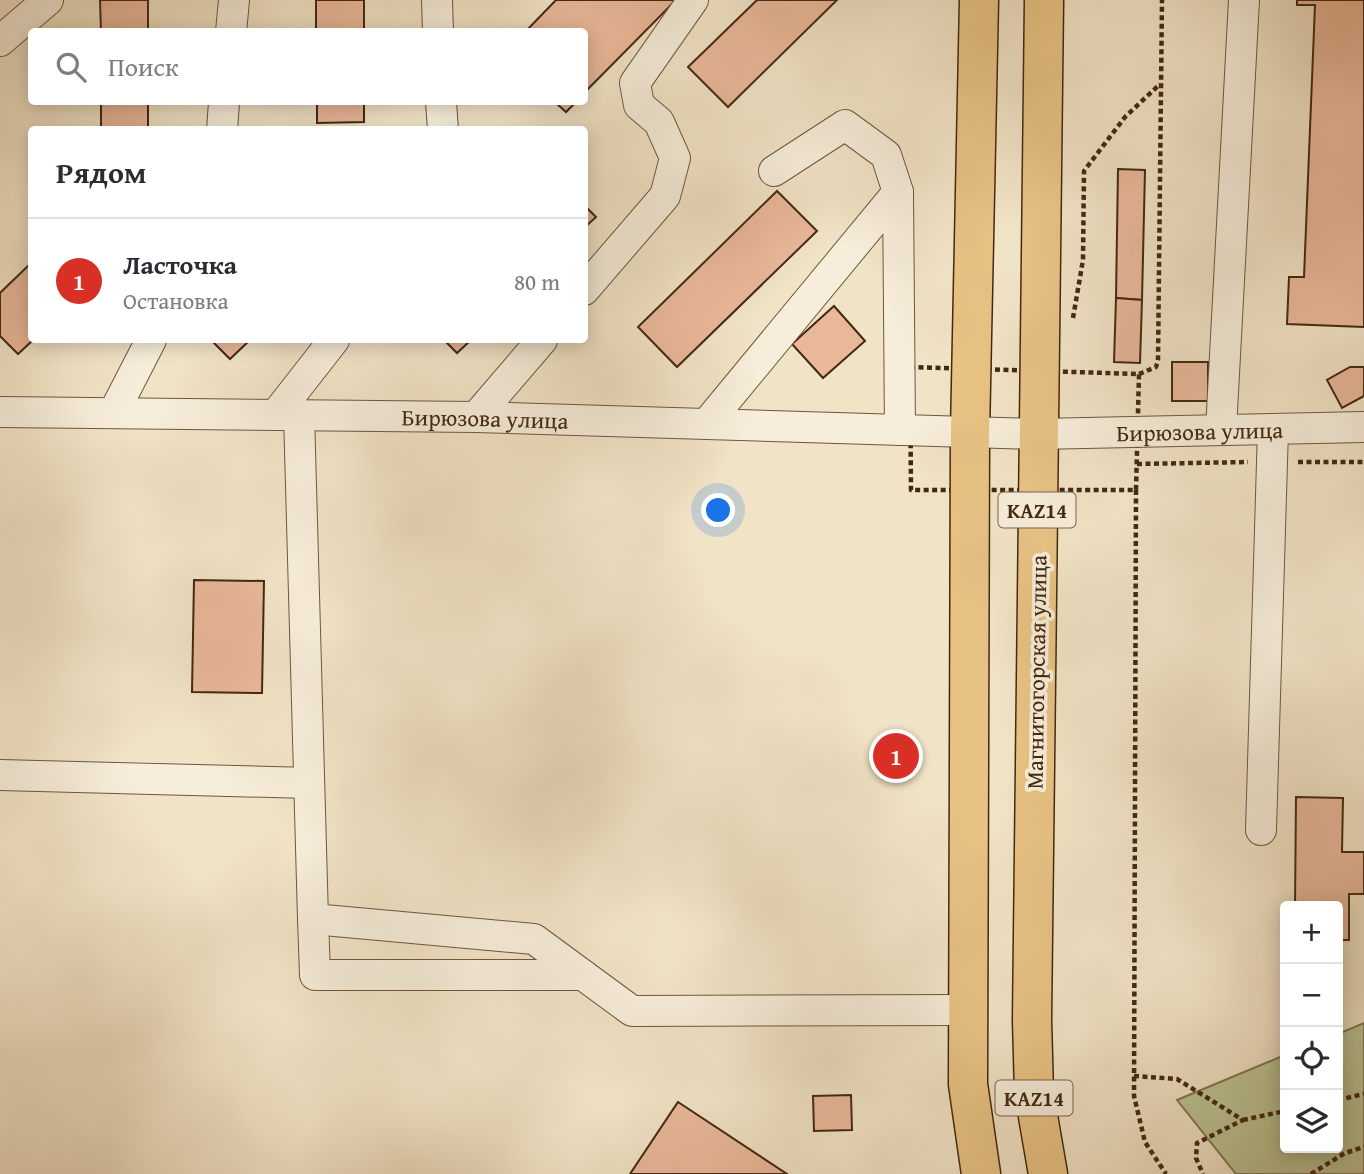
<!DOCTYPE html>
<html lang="ru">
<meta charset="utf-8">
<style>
body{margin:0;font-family:"Gentium Book Plus",serif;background:#f2f2f3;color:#2b2b33}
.controls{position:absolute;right:21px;bottom:21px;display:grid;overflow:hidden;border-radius:7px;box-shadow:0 4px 18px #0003}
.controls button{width:63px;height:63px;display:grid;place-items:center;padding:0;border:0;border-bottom:2px solid #e1e1e2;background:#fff;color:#2b2b33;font:35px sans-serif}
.you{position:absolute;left:719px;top:511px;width:24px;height:24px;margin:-18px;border:5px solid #fff;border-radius:50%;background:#1a73e8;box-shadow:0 0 0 10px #1a73e833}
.badge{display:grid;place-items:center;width:46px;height:46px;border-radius:50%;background:#d93025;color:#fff;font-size:23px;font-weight:700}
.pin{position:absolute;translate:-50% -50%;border:4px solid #fff;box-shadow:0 2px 7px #0006}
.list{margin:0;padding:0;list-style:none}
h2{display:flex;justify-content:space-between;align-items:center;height:91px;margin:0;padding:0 28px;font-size:30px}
h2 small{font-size:23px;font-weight:400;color:#7c7c81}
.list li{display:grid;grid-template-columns:46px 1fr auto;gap:21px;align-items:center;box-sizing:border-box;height:126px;padding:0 28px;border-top:2px solid #e1e1e2}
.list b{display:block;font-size:26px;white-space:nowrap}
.list p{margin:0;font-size:23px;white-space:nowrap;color:#7c7c81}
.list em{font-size:23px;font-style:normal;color:#7c7c81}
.icon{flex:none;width:38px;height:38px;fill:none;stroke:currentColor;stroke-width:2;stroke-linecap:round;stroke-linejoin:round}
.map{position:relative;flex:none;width:1364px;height:1174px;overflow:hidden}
.search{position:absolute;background:#fff;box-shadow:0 4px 18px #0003;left:28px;top:28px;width:560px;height:77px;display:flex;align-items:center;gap:18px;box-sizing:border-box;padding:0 24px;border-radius:7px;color:#7c7c81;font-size:26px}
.panel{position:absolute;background:#fff;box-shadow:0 4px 18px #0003;left:28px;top:126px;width:560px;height:217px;border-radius:7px}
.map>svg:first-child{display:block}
</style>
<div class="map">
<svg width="1364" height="1174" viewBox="0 0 1364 1174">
<rect width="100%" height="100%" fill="#f1e3c6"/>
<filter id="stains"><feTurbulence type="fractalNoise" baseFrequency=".00286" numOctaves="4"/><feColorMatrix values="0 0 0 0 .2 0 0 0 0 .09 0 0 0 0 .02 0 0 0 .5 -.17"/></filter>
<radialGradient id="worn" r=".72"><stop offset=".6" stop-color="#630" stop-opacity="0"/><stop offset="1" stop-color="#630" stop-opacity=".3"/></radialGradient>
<polygon fill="#bbc394" stroke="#7f7652" stroke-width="2" points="1364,1023 1364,1174 1236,1174 1177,1100 1285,1055 1285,1148 1338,1148 1338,1034"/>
<g fill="#e9b89a" stroke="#432811" stroke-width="2">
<polygon points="100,0 148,0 148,32 101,32"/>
<rect x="316" y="0" width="48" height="32"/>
<polygon points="556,0 676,0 584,93 584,32 525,32"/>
<polygon points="757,0 837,0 728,107 688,67"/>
<polygon points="1297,0 1364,0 1364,327 1287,324 1289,277 1304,277 1315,5 1297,5"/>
<rect x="101" y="102" width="47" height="28"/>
<polygon points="317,102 364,102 364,122 317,123"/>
<polygon points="555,102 576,102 566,112"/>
<polygon points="1118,169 1145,170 1142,300 1116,298"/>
<polygon points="777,191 817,231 677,367 638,327"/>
<polygon points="584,205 596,217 584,228"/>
<polygon points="32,262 33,340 18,354 0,336 0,293"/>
<polygon points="1116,298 1142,300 1140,363 1114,362"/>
<polygon points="834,306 865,341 823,378 792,344"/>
<polygon points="211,340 250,340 230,359"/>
<polygon points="444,340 471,340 457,353"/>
<rect x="1172" y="362" width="36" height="39"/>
<polygon points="1350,367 1364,367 1364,396 1342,408 1327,380"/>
<polygon points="194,580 264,581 262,693 192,692"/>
<polygon points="1296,797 1343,798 1342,852 1364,852 1364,894 1349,894 1349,940 1338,940 1338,906 1295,906"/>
<polygon points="851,1095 852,1130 814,1131 813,1096"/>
<polygon points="678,1102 787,1174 630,1174"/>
</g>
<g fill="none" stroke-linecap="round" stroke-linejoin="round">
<defs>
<g id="minor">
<polyline points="437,0 438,32"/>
<polyline points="231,32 234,0"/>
<polyline points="0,41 48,0"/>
<polyline points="441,102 443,130"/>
<polyline points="222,130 224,102"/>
<polyline points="898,192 900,430"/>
<polyline points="584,290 665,196 675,158 659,122 639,105 635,83 693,0"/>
<path id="s1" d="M 0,412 L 476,417 L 1038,434 L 1364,427"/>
<polyline points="114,412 151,340"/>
<polyline points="277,413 334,340"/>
<polyline points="299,414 313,919 534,939 632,1011 969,1010"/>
<polyline points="476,417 542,340"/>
<polyline points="708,422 898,192 886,155 845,125 774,171"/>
<polyline points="1221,430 1244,0"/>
<polyline points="0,775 309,783"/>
<polyline points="1261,830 1273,429"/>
<polyline points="313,919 315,975 583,975"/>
</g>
<g id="major">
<polyline points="979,0 970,433 968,1084 981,1174"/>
<polyline points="1044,0 1032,1020 1034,1093 1048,1174"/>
</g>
</defs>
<use href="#minor" stroke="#6e573e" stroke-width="32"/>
<use href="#major" stroke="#432811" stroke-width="41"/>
<g stroke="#432811" stroke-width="4.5" stroke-dasharray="5 3.5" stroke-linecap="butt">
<polyline points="1073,318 1083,260 1084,171 1125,117 1160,84"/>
<polygon points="910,367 1139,374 1136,490 911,490"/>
<polyline points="1139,374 1156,367 1158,360 1162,0"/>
<polyline points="1298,462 1364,462"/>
<polyline points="1137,464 1248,462"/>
<polyline points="1136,490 1134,1096 1145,1142 1166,1174"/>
<polyline points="1134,1076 1177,1079 1243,1120 1197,1143 1196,1158 1203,1174"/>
<polyline points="1338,1100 1364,1094"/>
<polyline points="1243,1120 1285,1111"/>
<polyline points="1311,1174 1345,1153 1364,1147"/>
</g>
<use href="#minor" stroke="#f6edda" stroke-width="30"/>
<use href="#major" stroke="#e8c283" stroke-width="38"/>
</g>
<g text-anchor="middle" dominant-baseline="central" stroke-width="7" stroke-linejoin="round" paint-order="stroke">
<g fill="#f6edda" stroke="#79634d" stroke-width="2">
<rect x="998.5" y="492.5" width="77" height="35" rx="5"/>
<rect x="995.5" y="1080.5" width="77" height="35" rx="5"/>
</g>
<g font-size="21" font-weight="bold" fill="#432811">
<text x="1037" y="510">KAZ14</text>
<text x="1034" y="1098">KAZ14</text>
</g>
<g font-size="23" fill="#432811" stroke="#f6edda">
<text stroke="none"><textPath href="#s1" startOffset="485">Бирюзова улица</textPath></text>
<text stroke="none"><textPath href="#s1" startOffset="1200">Бирюзова улица</textPath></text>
<text transform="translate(1036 672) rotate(-89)">Магнитогорская улица</text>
</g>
</g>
<rect width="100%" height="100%" filter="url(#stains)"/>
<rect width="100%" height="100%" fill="url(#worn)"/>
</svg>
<div class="controls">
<button>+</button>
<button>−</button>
<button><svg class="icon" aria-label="locate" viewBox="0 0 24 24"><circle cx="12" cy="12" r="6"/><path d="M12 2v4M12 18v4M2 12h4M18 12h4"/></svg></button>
<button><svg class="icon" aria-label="layers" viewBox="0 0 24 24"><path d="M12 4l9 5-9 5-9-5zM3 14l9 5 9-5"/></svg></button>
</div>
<div class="you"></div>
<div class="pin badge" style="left:896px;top:756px">1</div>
<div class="search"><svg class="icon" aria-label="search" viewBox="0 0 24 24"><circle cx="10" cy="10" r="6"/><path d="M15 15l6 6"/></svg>Поиск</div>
<section class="panel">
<h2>Рядом<small></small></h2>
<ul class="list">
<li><span class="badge">1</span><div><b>Ласточка</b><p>Остановка</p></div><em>80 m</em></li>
</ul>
</section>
</div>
